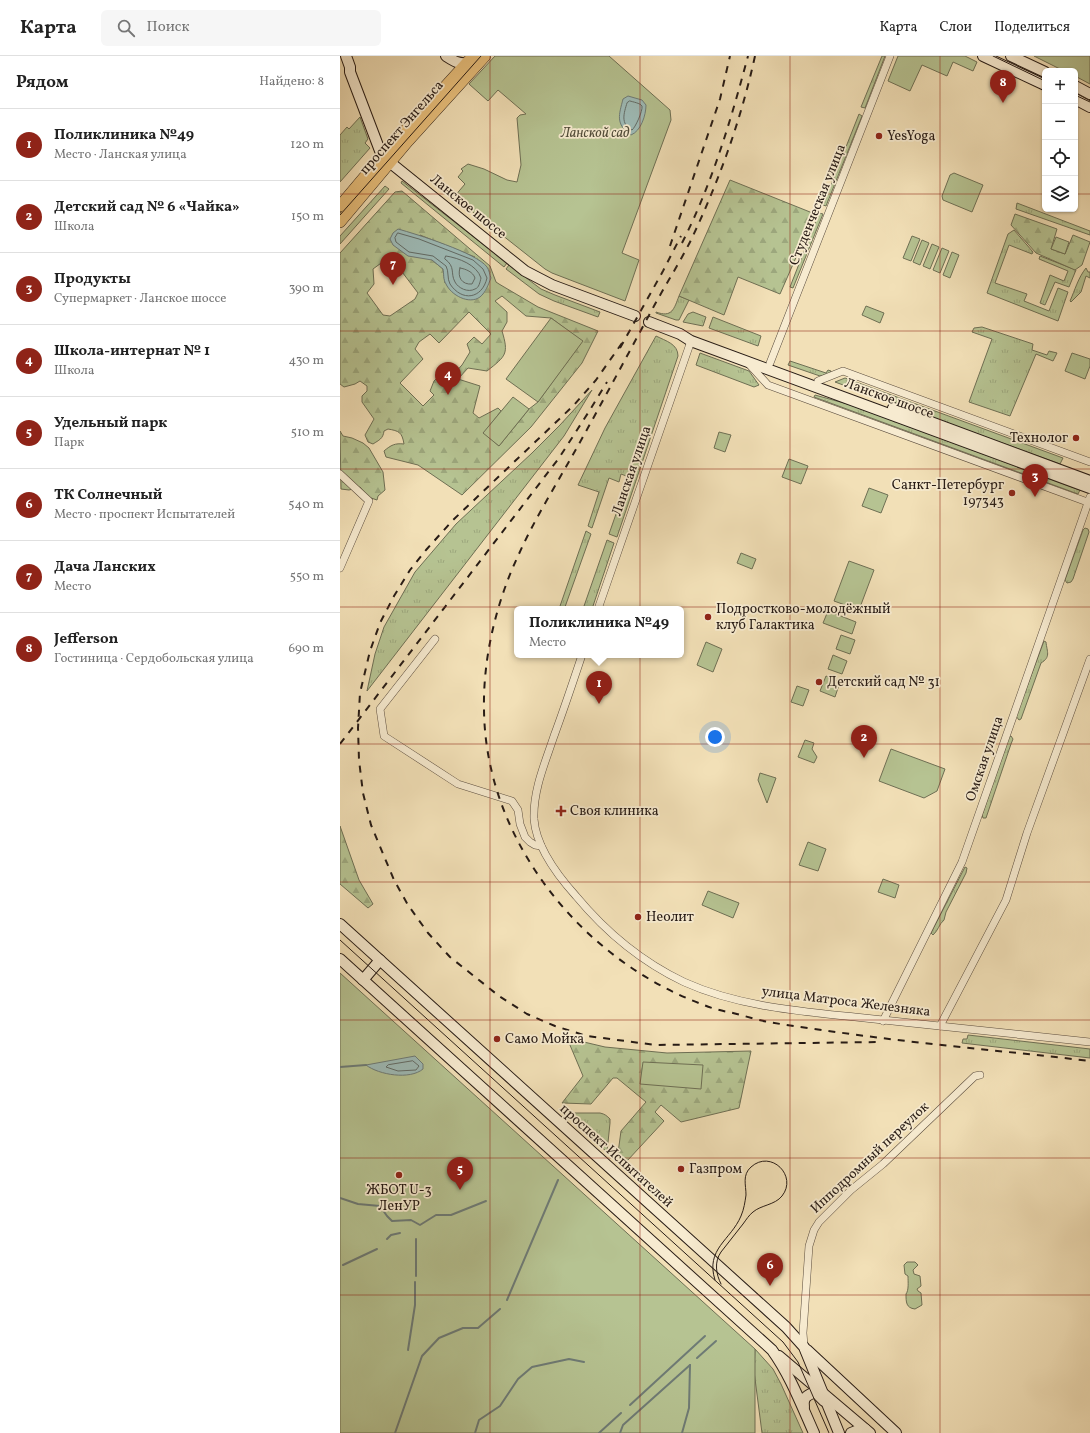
<!DOCTYPE html>
<html lang="ru">
<meta charset="utf-8">
<style>
body{margin:0;font-family:Vollkorn,serif;background:#f6f6f6;color:#222}
.controls{position:absolute;right:12px;top:12px;display:grid;overflow:hidden;border-radius:6px;box-shadow:0 1px 3px #0004}
.controls button{width:36px;height:36px;display:grid;place-items:center;padding:0;border:0;border-bottom:1px solid #e0e0e0;background:#fff;color:#222;font:20px sans-serif}
.you{position:absolute;left:375px;top:681px;width:14px;height:14px;margin:-10px;border:3px solid #fff;border-radius:50%;background:#1a73e8;box-shadow:0 0 0 6px #1a73e833}
.badge{display:grid;place-items:center;width:26px;height:26px;border-radius:50%;background:#8f2418;color:#fff;font-size:13px;font-weight:700}
.pin{position:absolute;translate:-50% -33px;filter:drop-shadow(0 1px 2px #0008)}
.pin::after{content:'';position:absolute;top:21px;width:14px;height:12px;background:inherit;clip-path:polygon(0 0,100% 0,50% 100%)}
.popup{position:absolute;left:174px;top:550px;width:170px;height:52px;box-sizing:border-box;display:grid;place-content:center;border-radius:6px;background:#fff;filter:drop-shadow(0 1px 3px #0005);font-size:13px;white-space:nowrap;color:#767676}
.popup b{font-size:15px;color:#222}
.popup::after{content:'';position:absolute;left:50%;top:100%;margin-left:-8px;border:8px solid transparent;border-top-color:#fff}
.list{margin:0;padding:0;list-style:none}
h2{display:flex;justify-content:space-between;align-items:center;height:52px;margin:0;padding:0 16px;font-size:17px}
h2 small{font-size:13px;font-weight:400;color:#767676}
.list li{display:grid;grid-template-columns:26px 1fr auto;gap:12px;align-items:center;box-sizing:border-box;height:72px;padding:0 16px;border-top:1px solid #e0e0e0}
.list b{display:block;font-size:15px;white-space:nowrap}
.list p{margin:0;font-size:13px;white-space:nowrap;color:#767676}
.list em{font-size:13px;font-style:normal;color:#767676}
.icon{flex:none;width:22px;height:22px;fill:none;stroke:currentColor;stroke-width:2;stroke-linecap:round;stroke-linejoin:round}
.map{position:relative;flex:none;width:750px;height:1377px;overflow:hidden}
header{display:flex;align-items:center;gap:24px;box-sizing:border-box;height:56px;padding:0 20px;background:#fff;border-bottom:1px solid #e0e0e0}
header strong{font-size:19px}
nav{display:flex;gap:22px;margin-inline-start:auto;font-size:14px}
.search{width:280px;height:36px;background:#f6f6f6;display:flex;align-items:center;gap:10px;box-sizing:border-box;padding:0 14px;border-radius:6px;color:#767676;font-size:15px}
main{display:flex}
aside{flex:1;background:#fff}
.map>svg:first-child{display:block}
</style>
<header>
<strong>Карта</strong>
<div class="search"><svg class="icon" aria-label="search" viewBox="0 0 24 24"><circle cx="10" cy="10" r="6"/><path d="M15 15l6 6"/></svg>Поиск</div>
<nav><a>Карта</a><a>Слои</a><a>Поделиться</a></nav>
</header>
<main>
<aside>
<h2>Рядом<small>Найдено: 8</small></h2>
<ul class="list">
<li><span class="badge">1</span><div><b>Поликлиника №49</b><p>Место · Ланская улица</p></div><em>120 m</em></li>
<li><span class="badge">2</span><div><b>Детский сад № 6 «Чайка»</b><p>Школа</p></div><em>150 m</em></li>
<li><span class="badge">3</span><div><b>Продукты</b><p>Супермаркет · Ланское шоссе</p></div><em>390 m</em></li>
<li><span class="badge">4</span><div><b>Школа-интернат № 1</b><p>Школа</p></div><em>430 m</em></li>
<li><span class="badge">5</span><div><b>Удельный парк</b><p>Парк</p></div><em>510 m</em></li>
<li><span class="badge">6</span><div><b>ТК Солнечный</b><p>Место · проспект Испытателей</p></div><em>540 m</em></li>
<li><span class="badge">7</span><div><b>Дача Ланских</b><p>Место</p></div><em>550 m</em></li>
<li><span class="badge">8</span><div><b>Jefferson</b><p>Гостиница · Сердобольская улица</p></div><em>690 m</em></li>
</ul>
</aside>
<div class="map">
<svg width="750" height="1377" viewBox="0 0 750 1377">
<defs>
<pattern id="grass-tufts" width="24" height="20" patternUnits="userSpaceOnUse"><rect width="24" height="20" fill="#b6c392"/><path d="M3 7l-1-3M5 7V3M7 7l1-3M15 17l-1-3M17 17v-4M19 17l1-3" fill="none" stroke="#9ca77d"/></pattern>
<pattern id="forest-firs" width="22" height="20" patternUnits="userSpaceOnUse"><rect width="22" height="20" fill="#b6c392"/><path d="M5 1l3.5 6h-7zM16 11l3.5 6h-7z" fill="#9ca77d"/></pattern>
</defs>
<rect width="100%" height="100%" fill="#f2e0b7"/>
<filter id="stains"><feTurbulence type="fractalNoise" baseFrequency=".005" numOctaves="4"/><feColorMatrix values="0 0 0 0 .2 0 0 0 0 .09 0 0 0 0 .02 0 0 0 .5 -.17"/></filter>
<radialGradient id="worn" r=".72"><stop offset=".6" stop-color="#630" stop-opacity="0"/><stop offset="1" stop-color="#630" stop-opacity=".3"/></radialGradient>
<g fill="url(#grass-tufts)" stroke="#6e6f54">
<polygon points="542,0 545,0 525,52 521,51"/>
<polygon points="519,58 522,60 486,150 483,149"/>
<polygon points="20,61 28,83 25,87 30,92 0,126 0,79 7,71 9,73"/>
<polygon points="62,125 167,207 164,211 61,127"/>
<polygon points="45,130 49,133 0,188 0,180"/>
<polygon points="677,147 750,175 750,179 676,153"/>
<polygon points="479,157 483,158 453,232 450,231"/>
<polygon points="674,174 693,196 692,198 669,189 655,227 687,238 684,245 709,255 718,232 728,236 718,265 647,237 668,178"/>
<polygon points="700,200 736,214 729,231 715,226 705,249 700,247 710,219 724,225 728,215 699,203"/>
<polygon points="169,209 201,233 215,239 260,256 258,261 214,245 199,238 166,213"/>
<path d="M 746,212 L 748,216 L 750,216 L 750,222 L 746,220 L 741,236 L 731,246 L 730,245 C 735,234 738,222 746,212 Z"/>
<path d="M 339,240 L 349,244 L 339,264 L 336,264 L 316,257 L 316,256 C 332,262 334,253 339,240 Z"/>
<polygon points="353,256 366,261 363,270 343,266 348,258"/>
<polygon points="373,261 421,280 418,290 369,272"/>
<polygon points="642,271 693,288 692,294 707,299 709,295 717,297 713,305 696,298 670,360 629,346 652,283 632,276 634,272"/>
<path d="M 316,280 C 326,285 338,288 338,300 L 277,481 L 269,478 L 289,421 L 281,418 L 279,426 L 269,422 L 252,472 L 248,470 L 259,436 L 238,429 L 265,372 Z"/>
<polygon points="360,297 409,315 419,329 414,331 356,309"/>
<polygon points="450,305 486,317 488,314 491,315 490,318 480,320 448,309"/>
<polygon points="505,322 723,402 720,408 495,326"/>
<polygon points="252,334 224,380 27,635 35,598 44,571 75,516 116,468 192,397 220,369"/>
<polygon points="475,339 511,349 740,434 738,438 474,341"/>
<polygon points="745,472 748,473 749,476 733,523 731,526 727,527 725,524 743,474"/>
<polygon points="246,475 251,478 225,551 229,553 219,553"/>
<polygon points="267,484 274,487 252,553 243,553"/>
<path d="M 704,585 L 706,586 C 707,596 711,601 701,607 L 681,663 L 679,664 L 676,660 Z"/>
<polygon points="671,680 673,683 671,688 646,762 643,762 642,759 669,681"/>
<path d="M 625,811 L 627,812 L 626,817 L 606,856 L 604,864 C 599,868 598,875 593,879 L 591,877 Z"/>
<polygon points="628,979 750,993 750,1002 622,987 623,983 627,983"/>
<path d="M 224,1057 L 260,1057 C 265,1058 267,1060 270,1063 L 270,1067 L 267,1096 Z"/>
<polygon points="415,1293 433,1313 441,1328 463,1377 422,1377 414,1315"/>
</g>
<g fill="url(#forest-firs)" stroke="#6e6f54" fill-rule="evenodd">
<polygon points="390,124 475,158 440,238 398,221 384,259 339,240"/>
<path d="M 62,135 L 150,210 L 156,226 L 159,228 L 198,251 L 258,275 L 242,307 L 191,371 L 122,439 L 78,409 L 46,401 L 44,395 C 51,389 55,387 64,388 C 62,376 59,375 48,373 L 44,375 C 43,383 39,384 33,388 L 28,386 L 25,379 L 34,363 L 22,346 L 22,340 L 27,335 L 27,330 L 20,325 L 15,328 L 4,331 L 0,328 L 0,197 L 55,136 ZM 80,179 L 135,201 L 105,227 L 103,213 L 92,204 ZM 48,202 L 53,204 L 78,237 L 75,243 L 50,260 L 43,259 L 27,237 L 34,228 L 33,213 ZM 162,240 L 186,260 L 211,262 L 242,285 L 198,346 L 189,353 L 159,390 L 144,377 L 161,355 L 158,352 L 139,362 L 133,357 L 140,330 L 118,323 L 128,312 L 147,315 C 166,300 169,298 162,275 L 167,266 L 167,256 L 155,245 ZM 129,256 L 151,278 L 142,288 L 134,281 L 127,288 L 130,296 L 122,309 L 112,320 L 106,314 L 94,325 L 90,335 L 94,339 L 83,350 L 60,327 L 83,303 L 75,293 L 79,286 L 90,278 L 99,287 Z"/>
<polygon points="675,158 717,173 711,193 725,198 733,179 750,186 742,209 735,214 696,197 671,169"/>
<polygon points="0,375 3,380 12,382 23,387 29,392 43,416 45,434 38,440 37,444 28,441 20,431 9,434 1,433"/>
<polygon points="0,770 19,824 33,848 28,852 0,828"/>
<polygon points="227,982 265,991 327,997 411,995 399,1052 341,1066 321,1049 315,1056 324,1065 287,1105 278,1097 281,1075 306,1046 277,1022 273,1022 251,1048 222,1047 243,1020"/>
</g>
<g fill="#b6c392" stroke="#6e6f54">
<polygon points="155,0 269,0 330,54 331,64 282,197 299,204 285,245 212,217 205,213 114,141 125,128 118,121 123,115 121,113 128,108 144,113 167,124 177,126 181,109 177,62 180,59 186,58 158,34 148,45 129,28"/>
<polygon points="558,0 625,0 637,6 633,15 613,6 607,20 582,9 570,35 548,25"/>
<polygon points="694,0 750,0 750,28 735,20 735,15 724,15"/>
<polygon points="614,117 643,129 632,156 603,144 602,140 610,119"/>
<polygon points="572,180 580,183 571,205 563,202"/>
<polygon points="716,181 729,186 725,198 711,193"/>
<polygon points="582,184 589,187 580,209 573,206"/>
<polygon points="592,188 599,191 590,213 583,210"/>
<polygon points="602,192 609,195 600,217 593,214"/>
<polygon points="612,196 619,199 610,222 603,219"/>
<polygon points="526,250 544,257 540,267 522,259"/>
<polygon points="211,262 243,285 198,346 166,323"/>
<polygon points="732,297 750,303 750,310 745,323 725,315"/>
<polygon points="173,341 189,353 159,390 143,377"/>
<polygon points="379,376 391,379 385,396 374,392"/>
<polygon points="449,403 468,410 461,428 442,421"/>
<polygon points="529,432 548,439 541,457 522,450"/>
<polygon points="401,497 416,503 412,513 397,507"/>
<polygon points="509,505 534,514 519,554 494,545"/>
<polygon points="488,555 516,566 512,578 483,567"/>
<polygon points="501,579 515,584 510,598 496,593"/>
<polygon points="366,586 382,593 373,616 357,609"/>
<polygon points="493,599 507,605 502,618 488,613"/>
<polygon points="486,620 500,626 495,641 480,635"/>
<polygon points="457,630 469,634 463,650 451,646"/>
<polygon points="465,684 474,687 472,693 477,701 474,707 458,701"/>
<polygon points="551,693 605,713 597,735 584,742 539,725"/>
<polygon points="420,717 436,722 427,747 418,724"/>
<polygon points="468,786 486,793 478,815 459,809"/>
<polygon points="543,823 559,829 555,842 538,836"/>
<polygon points="368,835 399,847 393,862 362,849"/>
<polygon points="0,917 415,1293 415,1377 0,1377"/>
<polygon points="303,1006 363,1009 361,1033 300,1028"/>
<path d="M 567,1206 L 575,1206 L 578,1209 L 573,1214 L 574,1218 L 580,1220 L 581,1230 L 577,1233 L 578,1235 L 581,1237 L 582,1249 L 575,1253 C 566,1252 566,1246 566,1238 C 569,1234 568,1226 568,1220 L 565,1218 L 564,1209 Z"/>
</g>
<g fill="#9ebbb7" stroke="#6e7b76">
<path d="M 288,40 L 302,44 L 306,49 C 306,59 301,75 291,79 C 275,68 279,59 283,43 Z"/>
<path d="M 58,173 C 76,178 137,197 147,211 C 149,214 150,219 151,222 C 148,229 146,236 140,241 C 129,249 111,239 106,228 C 103,224 104,217 103,213 L 92,204 L 68,200 L 53,189 L 50,183 L 53,177 Z"/>
<path d="M 75,1000 L 83,1008 L 83,1013 C 70,1024 39,1019 26,1009 Z"/>
</g>
<g fill="none" stroke-linecap="round" stroke-linejoin="round">
<g stroke="#626b66" stroke-width="1">
<path d="M 290,45 C 293,46 300,47 302,50 C 303,55 295,72 292,74 C 280,68 284,57 287,47 Z"/>
<path d="M 58,177 L 79,183 L 133,204 L 143,213 L 147,222 C 142,243 122,246 110,228 C 107,223 109,215 106,210 L 93,200 L 69,196 L 56,186 L 55,182 Z"/>
<path d="M 106,200 C 119,202 137,209 141,222 C 140,226 139,232 135,233 C 128,237 118,232 115,226 C 110,217 116,211 105,203 Z"/>
<path d="M 120,212 C 126,213 133,216 135,222 L 132,228 C 122,229 117,221 120,212 Z"/>
<polygon points="73,1005 79,1010 76,1014 58,1015 46,1011 48,1009"/>
</g>
<g stroke="#6e7b76" stroke-width="2">
<polyline points="0,1011 26,1009"/>
<polyline points="0,1142 18,1148 40,1150 47,1160 52,1165 71,1164 80,1169 96,1159 111,1159 146,1145"/>
<polyline points="47,1183 51,1179 60,1177"/>
<polyline points="76,1183 76,1220"/>
<polyline points="3,1209 37,1193"/>
<polyline points="167,1244 218,1124"/>
<polyline points="68,1294 75,1249 75,1226"/>
<polyline points="357,1302 376,1285"/>
<polyline points="290,1349 365,1280"/>
<polyline points="55,1377 82,1300 99,1282 123,1272 138,1272 160,1253"/>
<polyline points="135,1377 139,1364 160,1350 178,1323 192,1311 229,1303 244,1306"/>
<polyline points="259,1377 281,1357"/>
<polyline points="280,1377 283,1369 350,1309"/>
<polyline points="342,1377 349,1352 350,1309"/>
</g>
<defs>
<g id="street">
<polyline points="407,306 428,329 750,447"/>
<polyline points="430,307 550,0"/>
<polyline points="478,325 503,315 750,406"/>
<polyline points="0,418 29,445 0,512"/>
<polyline points="258,553 351,285"/>
<polyline points="95,583 40,653 44,680 118,728 172,745 178,754 180,768 185,781 190,786 195,789 201,790"/>
<path d="M 242,599 C 233,626 224,653 214,680 C 205,707 193,734 194,763 C 196,791 218,820 236,840 C 265,875 302,906 344,926 C 397,950 457,955 515,961 C 593,970 672,977 750,986"/>
<polyline points="543,965 622,806 750,441"/>
<polyline points="600,970 666,844 687,777 750,603"/>
<polyline points="464,1290 463,1277 469,1190 474,1174 479,1166 511,1134 543,1108 635,1020 640,1019"/>
</g>
<g id="secondary">
<polyline points="6,0 10,11 10,16 42,100 185,215 212,229 295,260"/>
<path d="M 106,0 C 114,5 118,8 127,7"/>
<polyline points="643,0 705,29"/>
<polyline points="671,0 705,16"/>
<polyline points="735,30 750,38"/>
<polyline points="735,43 750,51"/>
<polyline points="309,266 340,278 351,285 750,432"/>
<polyline points="553,352 750,425"/>
<polyline points="0,868 446,1271 464,1291 499,1377"/>
<path d="M 0,903 L 432,1294 C 450,1319 461,1348 474,1377"/>
<polyline points="23,924 40,904"/>
<polyline points="467,1294 556,1377"/>
<polyline points="439,1300 530,1377"/>
<path d="M 464,1351 C 463,1343 465,1340 473,1337 L 477,1338 L 484,1345"/>
<polyline points="511,1377 516,1375 525,1373"/>
</g>
<g id="primary">
<polyline points="0,150 42,100 133,0"/>
<polyline points="0,166 68,85 145,0"/>
</g>
</defs>
<use href="#street" stroke="#5a4c3e" stroke-width="8"/>
<use href="#secondary" stroke="#271b15" stroke-width="12"/>
<use href="#primary" stroke="#271b15" stroke-width="12"/>
<use href="#street" stroke="#f7ebd0" stroke-width="7"/>
<use href="#secondary" stroke="#f7ebd0" stroke-width="10"/>
<use href="#primary" stroke="#e9c07c" stroke-width="11"/>
<g stroke="#271b15" stroke-width="1">
<polyline points="653,0 705,25"/>
<polyline points="735,39 750,46"/>
<polyline points="0,159 141,0"/>
<polyline points="0,884 443,1286 458,1306 489,1377"/>
<path d="M 375,1224 C 365,1193 391,1184 401,1160 C 404,1153 405,1146 406,1139 C 406,1129 402,1119 411,1111 C 431,1093 458,1120 442,1140 C 435,1149 421,1149 413,1156 C 409,1159 406,1164 403,1168 C 396,1177 388,1187 381,1196 C 374,1206 376,1218 381,1228"/>
</g>
<g stroke="#271b15" stroke-width="2" stroke-dasharray="7 7" stroke-linecap="butt">
<path d="M 415,0 C 401,64 379,125 351,184 C 340,206 326,228 314,250 C 288,298 262,347 235,395 C 216,429 194,464 178,500 C 156,547 143,602 144,653 C 145,785 243,905 364,949 C 373,953 383,955 393,957 C 405,960 417,964 429,966 C 451,970 474,973 496,976 C 580,988 665,995 750,1005"/>
<path d="M 342,187 C 372,128 391,64 408,0"/>
<polyline points="330,190 380,43 390,0"/>
<polyline points="282,287 256,324 233,350 113,464 86,494 70,514 54,540 40,567 30,595 20,637 18,672 19,704 23,737 31,769 54,824 68,849 88,877 110,901 159,940 187,958 215,970 247,980 316,989 539,986"/>
<polyline points="280,292 323,215 341,180"/>
<polyline points="0,688 219,402 248,357 267,326"/>
</g>
</g>
<path fill="none" stroke="#8f2418" stroke-width="1" stroke-opacity="0.55" d="M 150,0 L 150,1377M 300,0 L 300,1377M 450,0 L 450,1377M 600,0 L 600,1377M 0,138 L 705,138M 735,138 L 750,138M 0,275 L 750,275M 0,413 L 750,413M 0,551 L 750,551M 0,688 L 750,688M 0,826 L 750,826M 0,964 L 750,964M 0,1102 L 750,1102M 0,1239 L 750,1239"/>
<g fill="#8f2418" stroke="#f7ebd0" stroke-width="1.5">
<circle cx="539" cy="80" r="4"/>
<circle cx="736" cy="382" r="4"/>
<circle cx="672" cy="437" r="4"/>
<circle cx="368" cy="561" r="4"/>
<circle cx="479" cy="626" r="4"/>
<path d="M219 749h4v4h4v4h-4v4h-4v-4h-4v-4h4z"/>
<circle cx="298" cy="861" r="4"/>
<circle cx="157" cy="983" r="4"/>
<circle cx="341" cy="1113" r="4"/>
<circle cx="59" cy="1119" r="4"/>
</g>
<g text-anchor="middle" dominant-baseline="central" stroke-width="3.5" stroke-linejoin="round" paint-order="stroke">
<g font-size="14" fill="#271b15" stroke="#f7ebd0">
<text transform="translate(62 72) rotate(-49)">проспект Энгельса</text>
<text transform="translate(478 149) rotate(-68)">Студенческая улица</text>
<text transform="translate(128 151) rotate(39)">Ланское шоссе</text>
<text transform="translate(549 343) rotate(20)">Ланское шоссе</text>
<text transform="translate(292 415) rotate(-71)">Ланская улица</text>
<text transform="translate(645 703) rotate(-71)">Омская улица</text>
<text transform="translate(506 946) rotate(7)">улица Матроса Железняка</text>
<text transform="translate(276 1100) rotate(42)">проспект Испытателей</text>
<text transform="translate(530 1102) rotate(-43)">Ипподромный переулок</text>
</g>
<g font-size="14" font-style="italic" fill="#524d3a" stroke="#f7ebd0">
<text x="255" y="77">Ланской сад</text>
</g>
<g font-size="14" fill="#271b15" stroke="#f7ebd0" text-anchor="start">
<text x="547" y="80">YesYoga</text>
<text x="728" y="382" text-anchor="end">Технолог</text>
<text x="664" y="429" text-anchor="end">Санкт-Петербург<tspan x="664" dy="16">197343</tspan></text>
<text x="376" y="553">Подростково-молодёжный<tspan x="376" dy="16">клуб Галактика</tspan></text>
<text x="487" y="626">Детский сад № 31</text>
<text x="230" y="755">Своя клиника</text>
<text x="306" y="861">Неолит</text>
<text x="165" y="983">Само Мойка</text>
<text x="349" y="1113">Газпром</text>
<text x="59" y="1134" text-anchor="middle">ЖБОТ U-3<tspan x="59" dy="16">ЛенУР</tspan></text>
</g>
</g>
<rect width="100%" height="100%" filter="url(#stains)"/>
<rect width="100%" height="100%" fill="url(#worn)"/>
</svg>
<div class="controls">
<button>+</button>
<button>−</button>
<button><svg class="icon" aria-label="locate" viewBox="0 0 24 24"><circle cx="12" cy="12" r="6"/><path d="M12 2v4M12 18v4M2 12h4M18 12h4"/></svg></button>
<button><svg class="icon" aria-label="layers" viewBox="0 0 24 24"><path d="M12 4l9 5-9 5-9-5zM3 14l9 5 9-5"/></svg></button>
</div>
<div class="you"></div>
<div class="pin badge" style="left:259px;top:648px">1</div>
<div class="popup"><b>Поликлиника №49</b>Место</div>
<div class="pin badge" style="left:524px;top:702px">2</div>
<div class="pin badge" style="left:695px;top:441px">3</div>
<div class="pin badge" style="left:108px;top:339px">4</div>
<div class="pin badge" style="left:120px;top:1134px">5</div>
<div class="pin badge" style="left:430px;top:1230px">6</div>
<div class="pin badge" style="left:53px;top:229px">7</div>
<div class="pin badge" style="left:663px;top:47px">8</div>
</div>
</main>
